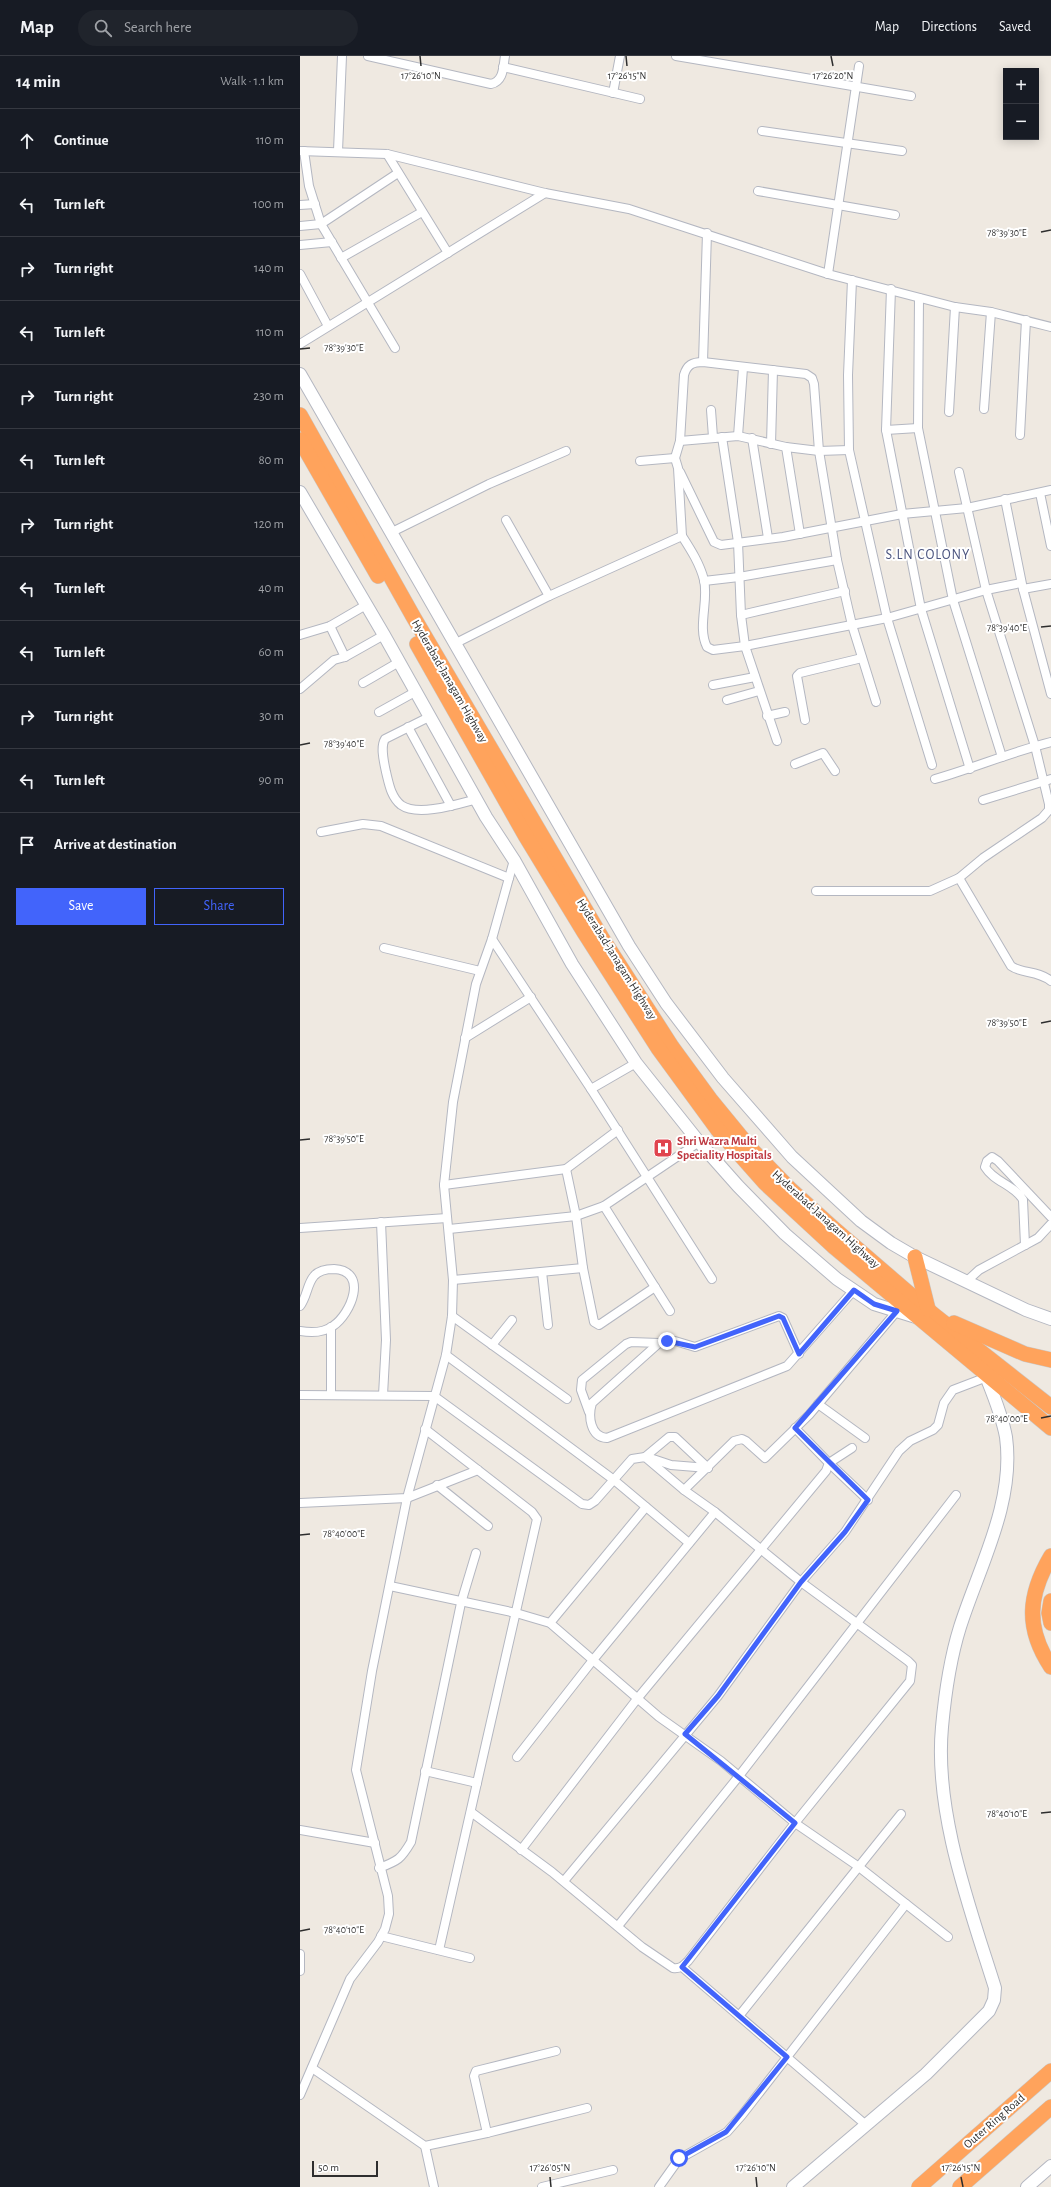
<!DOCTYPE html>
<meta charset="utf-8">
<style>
body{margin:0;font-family:"Alegreya Sans",sans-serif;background:#20242c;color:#f1f3f6}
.controls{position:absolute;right:12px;top:12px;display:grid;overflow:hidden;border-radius:0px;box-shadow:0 2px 10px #0003}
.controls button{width:36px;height:36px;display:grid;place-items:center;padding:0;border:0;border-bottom:1px solid #363941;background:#171b24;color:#f1f3f6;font:20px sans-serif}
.scale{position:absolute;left:12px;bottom:10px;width:66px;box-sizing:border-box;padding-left:4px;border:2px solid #2e2e2e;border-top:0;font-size:11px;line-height:14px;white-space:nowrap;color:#2e2e2e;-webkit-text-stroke:3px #fff;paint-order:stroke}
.stop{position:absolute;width:12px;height:12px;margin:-9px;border:3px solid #4264fb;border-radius:50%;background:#fff}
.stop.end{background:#4264fb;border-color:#fff;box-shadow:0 1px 4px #0008}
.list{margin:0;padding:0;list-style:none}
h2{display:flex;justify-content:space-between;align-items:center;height:52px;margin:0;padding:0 16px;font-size:17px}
h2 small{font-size:13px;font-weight:400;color:#9ea1a6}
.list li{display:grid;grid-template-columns:26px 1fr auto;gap:12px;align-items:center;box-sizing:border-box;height:64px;padding:0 16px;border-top:1px solid #363941}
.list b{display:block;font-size:15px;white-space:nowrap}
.list em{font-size:13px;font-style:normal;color:#9ea1a6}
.actions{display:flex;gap:8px;padding:12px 16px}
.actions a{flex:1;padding:9px 0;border:1px solid #4264fb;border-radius:0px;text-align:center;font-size:14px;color:#4264fb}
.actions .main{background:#4264fb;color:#fff}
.icon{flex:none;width:22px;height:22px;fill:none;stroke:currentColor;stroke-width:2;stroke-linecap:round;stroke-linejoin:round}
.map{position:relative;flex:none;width:751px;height:2131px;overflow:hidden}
header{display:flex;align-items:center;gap:24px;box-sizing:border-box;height:56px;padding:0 20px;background:#171b24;border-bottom:1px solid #363941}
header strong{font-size:19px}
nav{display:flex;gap:22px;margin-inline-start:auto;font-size:14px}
.search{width:280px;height:36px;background:#20242c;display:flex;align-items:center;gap:10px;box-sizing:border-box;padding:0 14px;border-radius:22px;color:#9ea1a6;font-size:15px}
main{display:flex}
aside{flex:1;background:#171b24}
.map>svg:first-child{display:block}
</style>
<header>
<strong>Map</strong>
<div class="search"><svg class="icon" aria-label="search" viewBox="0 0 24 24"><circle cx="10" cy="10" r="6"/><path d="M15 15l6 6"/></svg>Search here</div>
<nav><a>Map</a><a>Directions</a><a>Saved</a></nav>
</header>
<main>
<aside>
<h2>14 min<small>Walk · 1.1 km</small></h2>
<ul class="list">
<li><svg class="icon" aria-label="ahead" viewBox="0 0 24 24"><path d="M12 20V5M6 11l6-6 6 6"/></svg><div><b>Continue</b></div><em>110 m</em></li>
<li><svg class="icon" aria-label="left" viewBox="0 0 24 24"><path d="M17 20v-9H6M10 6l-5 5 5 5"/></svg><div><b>Turn left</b></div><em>100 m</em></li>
<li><svg class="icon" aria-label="right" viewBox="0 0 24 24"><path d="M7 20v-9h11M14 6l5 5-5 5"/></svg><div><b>Turn right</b></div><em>140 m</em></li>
<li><svg class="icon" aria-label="left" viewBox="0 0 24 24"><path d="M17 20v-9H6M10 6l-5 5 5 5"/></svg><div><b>Turn left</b></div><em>110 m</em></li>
<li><svg class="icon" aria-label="right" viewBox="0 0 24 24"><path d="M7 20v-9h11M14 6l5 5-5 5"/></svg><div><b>Turn right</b></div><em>230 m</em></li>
<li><svg class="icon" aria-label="left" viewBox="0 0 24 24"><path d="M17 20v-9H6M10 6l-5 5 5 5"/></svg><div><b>Turn left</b></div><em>80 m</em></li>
<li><svg class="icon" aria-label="right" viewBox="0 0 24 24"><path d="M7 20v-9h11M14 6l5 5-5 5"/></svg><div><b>Turn right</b></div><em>120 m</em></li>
<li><svg class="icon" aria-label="left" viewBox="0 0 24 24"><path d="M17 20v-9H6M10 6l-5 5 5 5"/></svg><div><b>Turn left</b></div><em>40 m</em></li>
<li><svg class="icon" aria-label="left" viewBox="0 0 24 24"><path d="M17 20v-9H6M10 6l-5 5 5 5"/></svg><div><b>Turn left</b></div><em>60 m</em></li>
<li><svg class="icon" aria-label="right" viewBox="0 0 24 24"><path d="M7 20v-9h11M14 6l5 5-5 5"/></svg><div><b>Turn right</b></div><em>30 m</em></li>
<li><svg class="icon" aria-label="left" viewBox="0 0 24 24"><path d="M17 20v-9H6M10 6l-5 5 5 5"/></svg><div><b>Turn left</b></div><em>90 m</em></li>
<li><svg class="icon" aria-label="arrive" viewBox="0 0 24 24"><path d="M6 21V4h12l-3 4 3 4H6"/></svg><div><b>Arrive at destination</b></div></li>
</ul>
<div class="actions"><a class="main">Save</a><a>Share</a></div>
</aside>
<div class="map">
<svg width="751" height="2131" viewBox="0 0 751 2131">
<rect width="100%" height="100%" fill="#efe9e1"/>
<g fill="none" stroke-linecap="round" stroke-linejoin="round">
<defs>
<g id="street">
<path d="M 68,0 L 191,28 C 204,25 203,11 205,0"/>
<polyline points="376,0 611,40"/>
<polyline points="203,11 340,43"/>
<polyline points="313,37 320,0"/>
<polyline points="462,75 602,95"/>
<polyline points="0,95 87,98 245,137 329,153 528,218 655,251 691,256 751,271"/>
<polyline points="4,95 9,130 21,168 95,292"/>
<polyline points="38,95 42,0"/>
<polyline points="87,98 148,197"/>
<polyline points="458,135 595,159"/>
<polyline points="0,149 15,148"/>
<polyline points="0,170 21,168 98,117"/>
<polyline points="0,189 32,186"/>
<polyline points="41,202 122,156"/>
<polyline points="0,218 28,270"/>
<polyline points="528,218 559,10"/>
<polyline points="552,224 548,319 549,394 587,562 632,709"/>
<polyline points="591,233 586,374 621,553 670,713"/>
<polyline points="619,242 618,372 653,544 702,701"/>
<polyline points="0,288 245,137"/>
<polyline points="403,306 407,177"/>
<polyline points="684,353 691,256"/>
<polyline points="411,354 413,381"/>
<polyline points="649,356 655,251"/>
<polyline points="586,374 618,372"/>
<polyline points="720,379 726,264"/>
<polyline points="438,380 443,312"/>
<polyline points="422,381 438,486 441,559 445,590 477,685"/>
<polyline points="452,382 468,482"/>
<polyline points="380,385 438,380 486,391 519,395 549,394"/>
<polyline points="471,388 473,314"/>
<polyline points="486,391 500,478"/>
<polyline points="340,405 375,402"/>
<polyline points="380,416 414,486 421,489 483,481 602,458 667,452 751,434"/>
<polyline points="740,437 751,490"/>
<polyline points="705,443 723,533 751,638"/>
<polyline points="206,464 249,540"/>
<polyline points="92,476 189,428 266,395"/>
<path d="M 382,480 C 391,494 400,508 404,524 C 409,545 397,571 407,591 L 413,594 L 445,590 L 587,562 L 686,534 L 721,527"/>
<polyline points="404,525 439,521 537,504"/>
<polyline points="723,533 751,528"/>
<polyline points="441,559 545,535"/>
<polyline points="30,570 45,601"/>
<polyline points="0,579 30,570 66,549"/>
<path d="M 156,587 L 249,540 L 382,480 L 378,412 L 375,402 L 380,385 L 384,319 C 387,309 392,306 403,306 L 506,318 L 512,322 L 514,328 L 519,395 L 537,504 L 552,569 L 576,646"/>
<polyline points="63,627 99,606"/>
<polyline points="413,629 455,621"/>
<polyline points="0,633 34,604 45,601 84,579"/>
<polyline points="427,644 459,635"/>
<polyline points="79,656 115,636"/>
<polyline points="467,660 485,656"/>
<path d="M 129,661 L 85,683 C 80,691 84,706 86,716 C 89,728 91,741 101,749 C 118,761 158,748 177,743"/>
<polyline points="505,664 497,620 500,617 562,602"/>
<polyline points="108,671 151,750"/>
<polyline points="495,708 523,697 535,715"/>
<path d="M 635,723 C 674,712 711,696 751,686"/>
<polyline points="683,744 751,723"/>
<polyline points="21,776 63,768 81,770 209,822"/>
<path d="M 659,822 L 711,910 C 722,918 737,914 751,925"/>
<polyline points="516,835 630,835 659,822 683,802 742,762 749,754 749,748 735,690 686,534 659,416"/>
<polyline points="192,883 291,1033 336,1007"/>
<polyline points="84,892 180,915"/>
<polyline points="165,982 231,941"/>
<polyline points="291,1033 412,1223"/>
<polyline points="266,1113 318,1074"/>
<polyline points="144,1129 266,1113 276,1160 283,1212 153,1224"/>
<polyline points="304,1150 370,1255"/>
<polyline points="81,1166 86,1284 83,1339"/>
<polyline points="0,1172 147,1162"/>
<polyline points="149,1173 276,1160 304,1150 399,1086"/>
<path d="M 725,1189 L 723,1144 C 715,1129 694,1126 685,1111 L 687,1105 L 692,1101 L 698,1105 L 751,1161"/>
<polyline points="283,1212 294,1266 299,1269 355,1231"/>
<polyline points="242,1216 248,1269"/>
<polyline points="667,1225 679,1214 738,1182 751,1168"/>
<path d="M 0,1250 C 7,1241 7,1228 14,1220 C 19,1214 26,1213 34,1213 C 69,1215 51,1258 33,1270 C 23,1277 11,1277 0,1275"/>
<polyline points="152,1260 267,1343"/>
<polyline points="31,1271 31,1339"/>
<polyline points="192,1289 212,1264"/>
<path d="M 499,1298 L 483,1262 L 479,1260 L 395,1291 L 375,1285 L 367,1285 L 359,1287 L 292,1347 C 288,1360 290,1381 307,1382 L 487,1310 L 554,1234"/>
<polyline points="146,1299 314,1424 389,1487"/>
<polyline points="0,1339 134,1340 282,1448 289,1449 295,1445 332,1403 345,1401 384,1434 434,1385 442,1383 446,1385 465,1402 509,1359 597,1255"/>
<polyline points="518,1348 565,1382"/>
<polyline points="289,1356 281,1334 282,1324 326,1288 331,1286 359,1287"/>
<polyline points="125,1373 232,1456 237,1463 139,1894"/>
<polyline points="552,1392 529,1407 568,1444"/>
<polyline points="345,1401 369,1381 375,1381 408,1412"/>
<polyline points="350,1402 371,1409 408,1412"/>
<polyline points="137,1429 188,1470"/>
<polyline points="0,1447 107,1442 178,1414"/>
<polyline points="90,1530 216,1557 250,1567 359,1661 421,1705 495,1767 559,1811 648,1881"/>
<polyline points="250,1567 346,1451"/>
<polyline points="217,1701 293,1604 415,1456"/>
<polyline points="125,1715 177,1727"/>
<path d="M 171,1756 L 252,1816 L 342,1891 L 373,1912 C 380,1913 383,1910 388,1905 L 495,1767 L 610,1625 L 612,1609 L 608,1605 L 501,1526 L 415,1456 L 384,1434"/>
<polyline points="0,1774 75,1787"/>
<polyline points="221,1794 337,1643 526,1415 529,1407 495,1372"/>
<path d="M 79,1812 C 98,1805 101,1803 111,1786 L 161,1547 L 176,1497"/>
<polyline points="264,1825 418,1640 501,1526 545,1476 599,1395 610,1385 633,1374 638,1369 644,1347 653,1334 687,1321"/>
<polyline points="318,1870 439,1720 656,1439"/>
<polyline points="81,1880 170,1902"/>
<polyline points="0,1898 0,1915"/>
<polyline points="382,1911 566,2069"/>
<polyline points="439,1960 601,1758"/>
<polyline points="12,2012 125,2090 187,2077 287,2052"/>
<polyline points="0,2039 50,1923 78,1886 85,1873 89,1858 88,1840 56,1714 72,1615 107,1442 146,1299 152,1260 153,1224 144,1129 153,1046 176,928 192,883 214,804"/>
<polyline points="187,2077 174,2020 176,2015 256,1995"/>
<polyline points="125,2090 134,2131"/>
<polyline points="242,2131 313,2114"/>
<polyline points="359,2131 379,2103 427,2076 442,2059 606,1848"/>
</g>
<g id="secondary">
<polyline points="0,318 329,890 366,947 423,1022 492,1101 561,1165 591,1187 615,1201 726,1254 751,1263"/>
<polyline points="0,436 84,579 186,761 214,804 272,908 336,1007 399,1086 438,1130 485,1178 537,1223 574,1248 616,1261"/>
<path d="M 493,2131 L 626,2018 L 689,1955 L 694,1944 L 695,1932 C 670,1852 634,1756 642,1671 C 645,1638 650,1603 660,1571 C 679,1511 715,1447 706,1381 C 702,1359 693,1338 685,1318"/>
<polyline points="727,2131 751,2110"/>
</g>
<g id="highway">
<polyline points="0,359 114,562 302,882 372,991 410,1043 451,1093 490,1133 532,1171 634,1259 751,1351"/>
<polyline points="0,384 78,520"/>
<polyline points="117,588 225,779 284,876 358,992 418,1074 465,1127 533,1190 751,1372"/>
<polyline points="615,1201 628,1253"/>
<polyline points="654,1267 725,1298 751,1304"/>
<path d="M 751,1500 C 728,1539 725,1572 751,1611"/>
<polyline points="751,1545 749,1557 751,1567"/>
<polyline points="619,2131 751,2015"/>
<polyline points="660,2131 751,2051"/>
</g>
</defs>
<use href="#street" stroke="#b4b7c1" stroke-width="10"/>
<use href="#secondary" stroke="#b4b7c1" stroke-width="14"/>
<use href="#highway" stroke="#c9c9c9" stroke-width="16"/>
<use href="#street" stroke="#fff" stroke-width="8"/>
<use href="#secondary" stroke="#fff" stroke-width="12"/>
<use href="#highway" stroke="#ffa35c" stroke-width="15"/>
</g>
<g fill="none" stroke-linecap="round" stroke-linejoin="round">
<polyline stroke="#4264fb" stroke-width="5" points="367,1285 395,1291 479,1260 483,1262 499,1298 554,1234 574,1248 597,1255 495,1372 568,1444 545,1476 501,1526 418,1640 385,1678 495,1767 382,1911 487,2001 426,2076 379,2102"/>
</g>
<path fill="none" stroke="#2e2e2e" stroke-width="1.5" d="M 120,0 L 121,10M 326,0 L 327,10M 531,0 L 533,10M 741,176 L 751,174M 0,293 L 10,292M 741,571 L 751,570M 0,689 L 10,687M 741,967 L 751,965M 0,1084 L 10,1083M 741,1362 L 751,1360M 0,1479 L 10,1478M 741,1757 L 751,1756M 0,1875 L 10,1873M 250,2121 L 251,2131M 456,2121 L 457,2131M 661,2121 L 663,2131"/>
<defs>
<symbol id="hospital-square" viewBox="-11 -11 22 22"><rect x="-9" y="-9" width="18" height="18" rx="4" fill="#e0444e" stroke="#fff"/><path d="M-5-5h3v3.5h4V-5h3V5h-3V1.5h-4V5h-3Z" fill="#fff"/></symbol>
</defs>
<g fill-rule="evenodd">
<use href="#hospital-square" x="352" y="1081" width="22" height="22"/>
</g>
<g text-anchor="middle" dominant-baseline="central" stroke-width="4" stroke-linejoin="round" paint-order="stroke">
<g font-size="12" fill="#2e2e2e" stroke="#fff">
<text transform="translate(150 625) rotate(60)">Hyderabad-Janagam Highway</text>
<text transform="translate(317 903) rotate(58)">Hyderabad-Janagam Highway</text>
<text transform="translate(526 1163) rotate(42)">Hyderabad-Janagam Highway</text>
<text transform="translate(694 2065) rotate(-41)">Outer Ring Road</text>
</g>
<g font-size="12" font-weight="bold" fill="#be3a42" stroke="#fff" text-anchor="start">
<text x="377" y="1085">Shri Wazra Multi<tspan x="377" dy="14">Speciality Hospitals</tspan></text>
</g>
<g font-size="14" letter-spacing="1" fill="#4d5680" stroke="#fff">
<text x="628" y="499">S.LN COLONY</text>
</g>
</g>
<g font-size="10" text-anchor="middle" fill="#2e2e2e" stroke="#fff" stroke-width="4" stroke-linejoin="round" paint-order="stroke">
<text x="121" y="23">17°26'10"N</text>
<text x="327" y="23">17°26'15"N</text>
<text x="533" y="23">17°26'20"N</text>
<text x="707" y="180">78°39'30"E</text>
<text x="44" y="295">78°39'30"E</text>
<text x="707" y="575">78°39'40"E</text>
<text x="44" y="691">78°39'40"E</text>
<text x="707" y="970">78°39'50"E</text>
<text x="44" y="1086">78°39'50"E</text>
<text x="707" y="1366">78°40'00"E</text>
<text x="44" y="1481">78°40'00"E</text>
<text x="707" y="1761">78°40'10"E</text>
<text x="44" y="1877">78°40'10"E</text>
<text x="250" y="2115">17°26'05"N</text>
<text x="456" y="2115">17°26'10"N</text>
<text x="661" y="2115">17°26'15"N</text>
</g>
</svg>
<div class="controls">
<button>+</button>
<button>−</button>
</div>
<div class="scale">50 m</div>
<div class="stop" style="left:379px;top:2102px"></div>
<div class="stop end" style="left:367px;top:1285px"></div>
</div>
</main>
